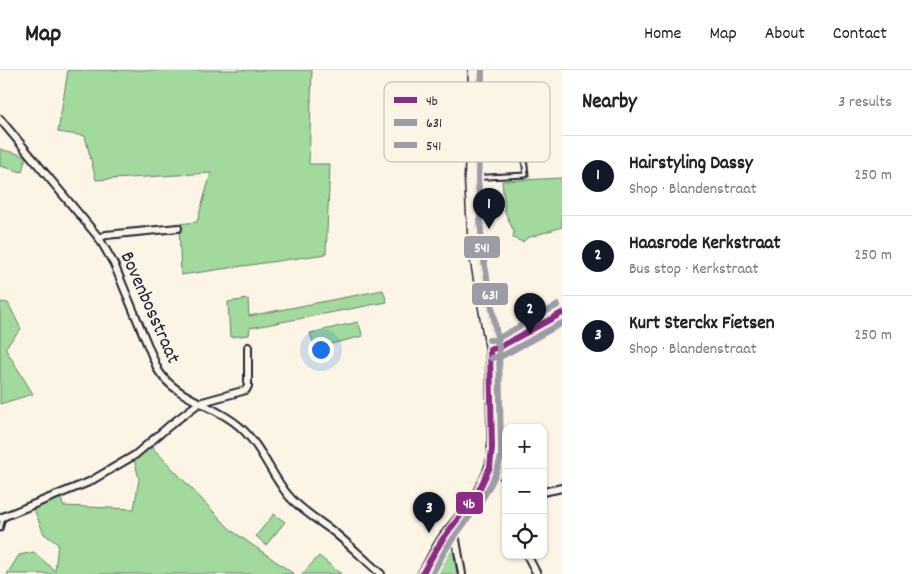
<!DOCTYPE html>
<meta charset="utf-8">
<style>
body{margin:0;font-family:Dekko,sans-serif;background:#f2f2f2;color:#222}
.controls{position:absolute;right:15px;bottom:15px;display:grid;overflow:hidden;border-radius:10px;box-shadow:0 1px 4px #0004}
.controls button{width:45px;height:45px;display:grid;place-items:center;padding:0;border:0;border-bottom:1px solid #e0e0e0;background:#fff;color:#222;font:25px sans-serif}
.you{position:absolute;left:320px;top:279px;width:18px;height:18px;margin:-12px;border:4px solid #fff;border-radius:50%;background:#1a73e8;box-shadow:0 0 0 8px #1a73e833}
.badge{display:grid;place-items:center;width:32px;height:32px;border-radius:50%;background:#111827;color:#fff;font-size:16px;font-weight:700}
.pin{position:absolute;translate:-50% -41px;filter:drop-shadow(0 1px 2px #0008)}
.pin::after{content:'';position:absolute;top:26px;width:18px;height:15px;background:inherit;clip-path:polygon(0 0,100% 0,50% 100%)}
.list{margin:0;padding:0;list-style:none}
h2{display:flex;justify-content:space-between;align-items:center;height:65px;margin:0;padding:0 20px;font-size:21px}
h2 small{font-size:16px;font-weight:400;color:#767676}
.list li{display:grid;grid-template-columns:32px 1fr auto;gap:15px;align-items:center;box-sizing:border-box;height:80px;padding:0 20px;border-top:1px solid #e0e0e0}
.list b{display:block;font-size:19px;white-space:nowrap}
.list p{margin:0;font-size:16px;white-space:nowrap;color:#767676}
.list em{font-size:16px;font-style:normal;color:#767676}
.icon{flex:none;width:28px;height:28px;fill:none;stroke:currentColor;stroke-width:2;stroke-linecap:round;stroke-linejoin:round}
.map{position:relative;flex:none;width:562px;height:504px;overflow:hidden}
header{display:flex;align-items:center;gap:30px;box-sizing:border-box;height:70px;padding:0 25px;background:#fff;border-bottom:1px solid #e0e0e0}
header strong{font-size:24px}
nav{display:flex;gap:28px;margin-inline-start:auto;font-size:18px}
main{display:flex}
aside{flex:1;background:#fff}
.map>svg:first-child{display:block}
</style>
<header>
<strong>Map</strong>
<nav><a>Home</a><a>Map</a><a>About</a><a>Contact</a></nav>
</header>
<main>
<div class="map">
<svg width="562" height="504" viewBox="0 0 562 504">
<rect width="100%" height="100%" fill="#fcf5e5"/>
<filter id="ink" filterUnits="userSpaceOnUse"><feTurbulence type="fractalNoise" baseFrequency=".02" numOctaves="2"/><feDisplacementMap in="SourceGraphic" scale="10" xChannelSelector="R" yChannelSelector="G"/><feConvolveMatrix kernelMatrix="1 2 1 2 8 2 1 2 1" color-interpolation-filters="sRGB"/></filter>
<g filter="url(#ink)">
<g fill="#a2d99c" stroke="#627e6c">
<polygon points="68,0 312,0 309,94 330,94 326,184 181,205 179,154 197,152 211,103 96,110 85,66 58,62"/>
<polygon points="0,79 26,86 22,102 0,96"/>
<polygon points="562,108 562,157 527,168 523,172 513,168 514,162 505,142 502,111"/>
<polygon points="383,220 387,232 250,258 249,265 230,267 228,232 248,229 249,246"/>
<polygon points="0,232 8,233 21,259 5,278 33,324 0,334"/>
<polygon points="358,252 363,266 315,278 310,263"/>
<polygon points="151,376 231,460 294,504 7,504 19,485 34,482 55,501 58,474 44,464 33,437 61,428 63,436 134,439 139,409 134,389"/>
<polygon points="274,444 285,452 266,475 256,466"/>
<polygon points="450,467 452,470 457,504 426,504 436,484 448,468"/>
<polygon points="319,486 341,504 302,504"/>
</g>
<g fill="none" stroke-linecap="round" stroke-linejoin="round">
<defs>
<g id="service">
<polyline points="473,24 541,29"/>
<polyline points="526,55 527,28"/>
<polyline points="469,108 526,105 524,88"/>
<polyline points="0,459 3,448"/>
<polyline points="428,495 433,504"/>
</g>
<g id="minor">
<path d="M 0,49 L 99,168 L 114,194 L 158,300 C 177,330 214,334 239,356 C 261,375 270,403 288,425 C 300,440 320,451 335,463 C 351,476 366,491 381,504"/>
<polyline points="99,168 106,165 178,158"/>
<polyline points="490,279 498,278 562,243"/>
<polyline points="490,397 506,408"/>
<polyline points="543,422 562,418"/>
<polyline points="0,448 89,412 135,385 169,356 199,333 246,320 248,316 248,277"/>
<polyline points="452,456 455,464 462,504"/>
<polyline points="527,485 537,504"/>
</g>
<path id="tertiary" d="M 422,504 C 429,492 435,479 443,467 C 463,441 486,419 492,385 L 490,279 L 473,180 L 469,108 L 473,0"/>
</defs>
<use href="#service" stroke="#22223b" stroke-width="7"/>
<use href="#minor" stroke="#22223b" stroke-width="10"/>
<use href="#tertiary" stroke="#22223b" stroke-width="11"/>
<use href="#service" stroke="#fcf5e5" stroke-width="3"/>
<use href="#minor" stroke="#fcf5e5" stroke-width="6"/>
<use href="#tertiary" stroke="#fcf5e5" stroke-width="8"/>
<defs>
<g id="bus-1">
<polyline points="490,279 498,278 562,243"/>
<polyline points="422,504 442,470 478,422 490,397 492,378 490,279"/>
</g>
<g id="bus-2">
<polyline points="491,288 502,286 562,253"/>
<path d="M 432,504 C 438,494 443,483 450,473 C 470,444 493,422 501,386 L 499,278 L 482,179 L 478,108 L 482,0"/>
</g>
<g id="bus-3">
<polyline points="482,0 478,108 482,179 499,278"/>
<polyline points="489,270 495,270 558,235"/>
</g>
</defs>
<use href="#bus-1" stroke="#fcf5e5" stroke-width="10"/>
<use href="#bus-2" stroke="#fcf5e5" stroke-width="10"/>
<use href="#bus-3" stroke="#fcf5e5" stroke-width="10"/>
<use href="#bus-1" stroke="#8c2b87" stroke-width="6"/>
<use href="#bus-2" stroke="#9c9ca7" stroke-width="6"/>
<use href="#bus-3" stroke="#9c9ca7" stroke-width="6"/>
</g>
</g>
<g text-anchor="middle" dominant-baseline="central" stroke-width="4.5" stroke-linejoin="round" paint-order="stroke">
<g font-size="20" fill="#22223b" stroke="#fcf5e5">
<text transform="translate(149 238) rotate(66)">Bovenbosstraat</text>
</g>
</g>
<rect x="384" y="12" width="166" height="80" rx="8" fill="#fcf5e5" stroke="#bbb6b2" stroke-width="1"/>
<rect x="394" y="27" width="23" height="6" fill="#8c2b87"/>
<rect x="394" y="49" width="23" height="7" fill="#9c9ca7"/>
<rect x="394" y="72" width="23" height="6" fill="#9c9ca7"/>
<g font-size="14" fill="#22223b">
<text x="426" y="35">4b</text>
<text x="426" y="57">631</text>
<text x="426" y="80">541</text>
</g>
<g stroke="#fcf5e5" stroke-width="2">
<rect x="463" y="165" width="38" height="24" rx="5" fill="#9c9ca7"/>
<rect x="471" y="212" width="38" height="24" rx="5" fill="#9c9ca7"/>
<rect x="455" y="421" width="29" height="24" rx="5" fill="#8c2b87"/>
</g>
<g font-size="14" text-anchor="middle" font-weight="bold" fill="#fff">
<text x="482" y="182">541</text>
<text x="490" y="229">631</text>
<text x="469" y="438">4b</text>
</g>
</svg>
<div class="controls">
<button>+</button>
<button>−</button>
<button><svg class="icon" aria-label="locate" viewBox="0 0 24 24"><circle cx="12" cy="12" r="6"/><path d="M12 2v4M12 18v4M2 12h4M18 12h4"/></svg></button>
</div>
<div class="you"></div>
<div class="pin badge" style="left:489px;top:159px">1</div>
<div class="pin badge" style="left:530px;top:264px">2</div>
<div class="pin badge" style="left:429px;top:463px">3</div>
</div>
<aside>
<h2>Nearby<small>3 results</small></h2>
<ul class="list">
<li><span class="badge">1</span><div><b>Hairstyling Dassy</b><p>Shop · Blandenstraat</p></div><em>250 m</em></li>
<li><span class="badge">2</span><div><b>Haasrode Kerkstraat</b><p>Bus stop · Kerkstraat</p></div><em>250 m</em></li>
<li><span class="badge">3</span><div><b>Kurt Sterckx Fietsen</b><p>Shop · Blandenstraat</p></div><em>250 m</em></li>
</ul>
</aside>
</main>
